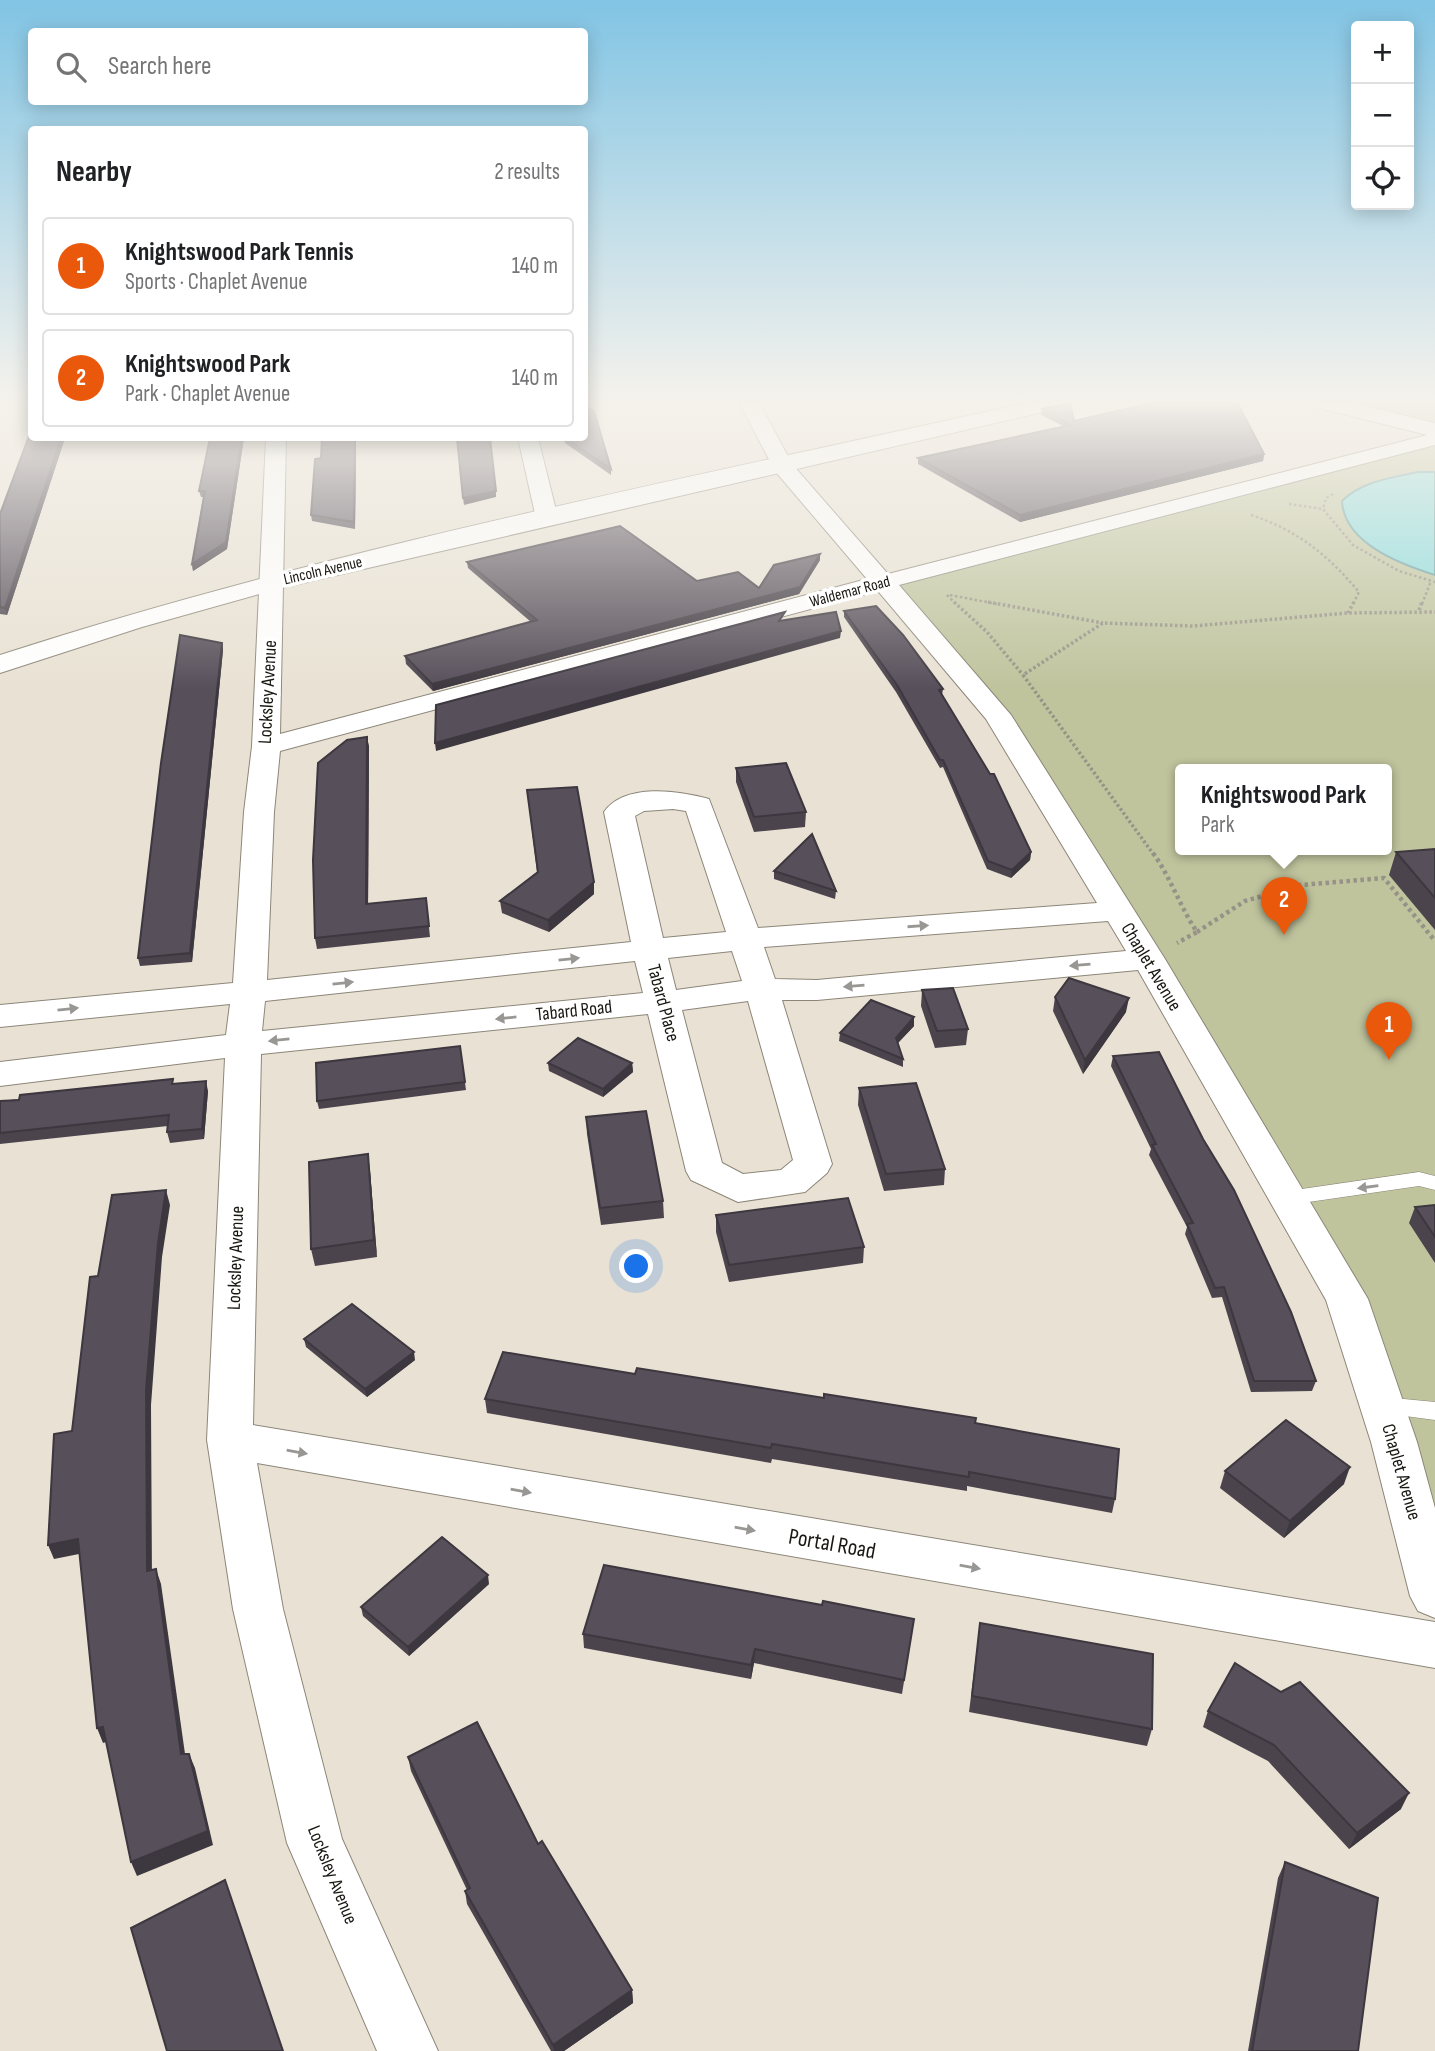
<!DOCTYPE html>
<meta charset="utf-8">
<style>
body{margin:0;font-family:"Sofia Sans Condensed",sans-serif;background:#f6f6f6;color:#202124}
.controls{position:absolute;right:21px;top:21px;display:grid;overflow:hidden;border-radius:7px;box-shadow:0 4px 18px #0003}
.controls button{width:63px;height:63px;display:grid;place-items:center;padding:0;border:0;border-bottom:2px solid #e0e0e0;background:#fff;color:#202124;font:35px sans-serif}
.you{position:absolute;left:637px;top:1267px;width:24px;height:24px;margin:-18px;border:5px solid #fff;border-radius:50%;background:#1a73e8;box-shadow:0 0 0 10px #1a73e833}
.badge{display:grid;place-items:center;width:46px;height:46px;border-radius:50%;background:#ea580c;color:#fff;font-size:23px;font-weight:700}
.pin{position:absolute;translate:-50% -58px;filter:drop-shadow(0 2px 4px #0008)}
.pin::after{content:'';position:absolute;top:37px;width:24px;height:21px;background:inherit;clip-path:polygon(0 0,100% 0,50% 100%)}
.popup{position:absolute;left:1175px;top:764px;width:217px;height:91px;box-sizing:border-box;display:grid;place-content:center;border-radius:7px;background:#fff;filter:drop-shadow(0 2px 5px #0005);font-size:23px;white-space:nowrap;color:#757577}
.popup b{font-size:26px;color:#202124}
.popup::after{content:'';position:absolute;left:50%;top:100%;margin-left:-14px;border:14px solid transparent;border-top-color:#fff}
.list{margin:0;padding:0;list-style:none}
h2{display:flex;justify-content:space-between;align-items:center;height:91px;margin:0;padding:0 28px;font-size:30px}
h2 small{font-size:23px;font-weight:400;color:#757577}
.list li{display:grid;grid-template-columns:46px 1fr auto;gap:21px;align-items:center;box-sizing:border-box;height:98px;margin:0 14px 14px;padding:0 14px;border:2px solid #e0e0e0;border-radius:7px}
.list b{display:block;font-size:26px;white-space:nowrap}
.list p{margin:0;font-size:23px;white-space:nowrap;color:#757577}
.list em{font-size:23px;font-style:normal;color:#757577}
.icon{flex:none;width:38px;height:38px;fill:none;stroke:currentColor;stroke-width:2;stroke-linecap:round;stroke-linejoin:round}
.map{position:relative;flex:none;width:1435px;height:2051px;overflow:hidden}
.search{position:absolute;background:#fff;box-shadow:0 4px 18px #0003;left:28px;top:28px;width:560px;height:77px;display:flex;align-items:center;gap:18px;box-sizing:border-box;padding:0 24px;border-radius:7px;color:#757577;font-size:26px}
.panel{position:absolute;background:#fff;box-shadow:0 4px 18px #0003;left:28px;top:126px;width:560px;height:315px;border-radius:7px}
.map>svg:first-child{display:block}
</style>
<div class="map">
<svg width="1435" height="2051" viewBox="0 0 1435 2051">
<rect width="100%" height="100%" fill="#e9e2d4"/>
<g fill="#bfc49d" fill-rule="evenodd">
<polygon points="1352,402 1435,402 1435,423"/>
<path d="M 1435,439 L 1435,1596 L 1347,1299 L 997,715 L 883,583 ZM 1181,769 L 1387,769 L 1387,849 L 1181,849 Z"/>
</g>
<path fill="#88dbdd" stroke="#67a0a0" stroke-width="2" d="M 1418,472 L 1435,472 L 1435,575 C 1400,564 1344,543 1342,501 C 1362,481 1391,478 1418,472 Z"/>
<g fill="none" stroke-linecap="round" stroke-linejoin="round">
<defs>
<g id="service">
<polygon points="1419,1172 1435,1176 1435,1190 1419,1186 1288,1205 1281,1203 1278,1198 1281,1193 1288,1191"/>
<polygon points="1383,1397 1435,1402 1435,1420 1375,1412 1372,1406 1375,1400"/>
</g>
<g id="minor">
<path d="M 739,402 L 759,402 L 792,464 L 888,574 L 1435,433 L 1435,445 L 899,585 L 1011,715 L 1165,959 L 1368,1299 L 1417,1442 L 1435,1508 L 1435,1618 L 1418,1611 L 1410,1596 L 1371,1442 L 1326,1300 L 1138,970 L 817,1000 L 782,1000 L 832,1164 L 827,1173 L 805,1192 L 738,1202 L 691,1180 L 686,1171 L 648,1014 L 261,1054 L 253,1425 L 1435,1622 L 1435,1668 L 257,1463 L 283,1609 L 342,1839 L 438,2051 L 377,2051 L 287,1843 L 233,1609 L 207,1440 L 225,1058 L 0,1086 L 0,1062 L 226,1035 L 230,1004 L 0,1027 L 0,1005 L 233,983 L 244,812 L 252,746 L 266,438 L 286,438 L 280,734 L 867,579 L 775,471 ZM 878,591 L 986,719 L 1097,903 L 758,928 L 709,799 C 680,791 625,782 604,812 L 631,942 L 267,980 L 274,812 L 280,751 ZM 673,809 L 686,811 L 726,932 L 663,938 L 635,816 L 644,811 ZM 1108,921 L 1126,951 L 817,980 L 775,979 L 764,947 ZM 732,951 L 742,981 L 676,990 L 668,958 ZM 635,961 L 643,993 L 262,1031 L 265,1001 ZM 748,1001 L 793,1160 L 781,1170 L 743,1174 L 722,1163 L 682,1010 Z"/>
<polygon points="518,438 538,438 558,518 555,523 539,523 536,518"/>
</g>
<g id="tertiary">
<path d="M 1031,402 L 1071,402 L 1068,407 L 1060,408 L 277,589 L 142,627 L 0,673 L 0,655 C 337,546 686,479 1031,402 Z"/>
<polygon points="1313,402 1350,402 1435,423 1435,437 1316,407"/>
</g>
</defs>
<use href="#service" stroke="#8c8679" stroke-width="1"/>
<use href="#minor" stroke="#8c8679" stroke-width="2"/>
<use href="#tertiary" stroke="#8c8679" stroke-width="2"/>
<g stroke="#979287" stroke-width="2.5" stroke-dasharray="2.5 2.5" stroke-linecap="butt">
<polyline points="1333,494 1326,498 1323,509 1353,545 1399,571 1435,582"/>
<polyline points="1289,504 1323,509"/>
<path d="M 1251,515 C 1297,530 1328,555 1359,592 L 1353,604"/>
<polyline points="947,595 956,604"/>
<polyline points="950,595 997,604"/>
<polyline points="1422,604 1431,581"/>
</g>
<g stroke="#979287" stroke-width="3.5" stroke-dasharray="2.5 2.5" stroke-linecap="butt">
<polyline points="954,602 987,632 1023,675"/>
<polyline points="988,602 1103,623"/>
<polyline points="1419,610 1422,602"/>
<polyline points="1348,613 1354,602"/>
<polyline points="1154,855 1023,675 1103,623 1193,626 1348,613 1435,612"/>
</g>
<g stroke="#979287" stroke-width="4.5" stroke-dasharray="3.5 3.5" stroke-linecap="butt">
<path d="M 1153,853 C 1171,878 1180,907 1197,932 L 1177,943"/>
<polyline points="1197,932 1245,901 1301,885 1384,878 1435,941"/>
</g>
<use href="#service" fill="#fff" fill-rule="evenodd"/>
<use href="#minor" fill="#fff" fill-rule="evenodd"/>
<use href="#tertiary" fill="#fff" fill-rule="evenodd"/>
</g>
<g fill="#4b444d">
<polygon points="1042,409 1074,421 1264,454 1263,461 1020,522 918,464 918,458 1063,426 1041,415"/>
<polygon points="32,438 65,438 7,615 0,614 0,514"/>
<polygon points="210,438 244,438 227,549 193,571 192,564 203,497 201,497 199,491"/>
<polygon points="322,438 356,438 355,529 312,521 311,515 321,458"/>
<polygon points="564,438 584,438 611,469 611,475 565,443"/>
<polygon points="820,554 820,560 799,594 433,691 406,664 405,656 531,622 468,568 467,562 697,581 759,588"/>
<polygon points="844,611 943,689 942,695 1031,852 1030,860 1011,878 987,869 943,767 940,768 896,692 844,617"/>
<polygon points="222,643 223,650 192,962 140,966 138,958"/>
<polygon points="367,737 369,747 368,904 426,898 430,937 317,949 315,938"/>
<polygon points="736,768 806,812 805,827 754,832 736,782"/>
<polygon points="527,790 594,894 549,932 502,913 500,901 537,872"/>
<polygon points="1435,849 1435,930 1389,875 1396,852"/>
<polygon points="774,871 836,891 835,899 774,879"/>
<polygon points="922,990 968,1029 966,1045 935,1048 921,1006"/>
<polygon points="1055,997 1126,1012 1083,1074 1053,1011"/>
<polygon points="914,1017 914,1026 898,1043 903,1059 903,1067 839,1041 840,1033"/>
<polygon points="460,1046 466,1090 319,1109 317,1101"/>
<polygon points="1113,1056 1316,1381 1312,1391 1251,1392 1222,1297 1212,1298 1185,1234 1187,1227 1149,1155 1151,1149 1111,1066"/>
<polygon points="548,1063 632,1063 633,1072 603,1097 549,1071"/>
<polygon points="174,1084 208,1091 204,1139 170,1143 167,1132 168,1126 0,1144 0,1101"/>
<polygon points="859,1088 945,1169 944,1185 884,1191 858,1105"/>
<polygon points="586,1117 663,1201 664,1218 601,1225 587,1134"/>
<polygon points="370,1171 377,1257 315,1266 311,1249"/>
<polygon points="1435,1205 1435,1263 1409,1223 1415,1207"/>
<polygon points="716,1215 864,1247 863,1263 729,1282 716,1232"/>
<polygon points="304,1339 415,1360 367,1397 306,1347"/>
<polygon points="635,1374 975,1423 1115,1499 1112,1513 967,1486 967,1491 772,1459 771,1463 487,1413 485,1399"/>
<polygon points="1225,1471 1344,1484 1284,1538 1220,1488"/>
<polygon points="489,1584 409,1656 363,1616 361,1607"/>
<polygon points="822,1605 914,1619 902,1694 754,1663 751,1679 584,1648 583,1634"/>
<polygon points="980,1623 1152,1729 1147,1746 969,1712"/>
<polygon points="1208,1711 1401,1809 1349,1849 1268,1761 1203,1727"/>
<polygon points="408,1757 538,1844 632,1990 633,2003 564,2051 551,2051 467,1904 465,1891 467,1890 411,1771"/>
<polygon points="1285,1862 1358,2051 1248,2051 1278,1878"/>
</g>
<g fill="#3d373f">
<polygon points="61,438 65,438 7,615 5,608"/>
<polygon points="242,438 244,438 227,549 193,571 192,564"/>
<polygon points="355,438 356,438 355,529 354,522"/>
<polygon points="1264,454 1263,461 1020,522 1020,515"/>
<polygon points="496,491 496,497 464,505 463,498"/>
<polygon points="820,554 820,560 799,594 433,691 432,684 800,587"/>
<polygon points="841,631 840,638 436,751 435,743"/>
<polygon points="222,643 223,650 192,962 190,953"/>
<polygon points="367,737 369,747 368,915 366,904"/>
<polygon points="1031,852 1030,860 1011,878 1012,870"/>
<polygon points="594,882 594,894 549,932 548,920"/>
<polygon points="1129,998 1126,1012 1083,1074 1085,1060"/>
<polygon points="914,1017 914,1026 895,1046 896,1038"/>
<polygon points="632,1063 633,1072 603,1097 603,1089"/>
<polygon points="206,1081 208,1091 204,1139 202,1129"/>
<polygon points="368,1154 370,1171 377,1257 374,1240"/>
<polygon points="166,1190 170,1205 162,1257 151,1405 152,1586 147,1571 146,1390 158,1243"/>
<polygon points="414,1352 415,1360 367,1397 365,1389"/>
<polygon points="1350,1467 1344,1484 1284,1538 1290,1521"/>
<polygon points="78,1539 84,1553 54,1559 48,1545"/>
<polygon points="156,1569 161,1584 187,1768 181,1754"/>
<polygon points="488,1575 489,1584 409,1656 408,1647"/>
<polygon points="755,1649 754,1663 751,1679 751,1665"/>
<polygon points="103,1727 109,1741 103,1743 97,1728"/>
<polygon points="189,1754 195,1768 213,1845 137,1876 131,1862"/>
<polygon points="1409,1793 1401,1809 1349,1849 1357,1833"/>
<polygon points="632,1990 633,2003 564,2051 554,2051 553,2045"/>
</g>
<g fill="#574f5a" stroke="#3d373f" stroke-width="2">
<polygon points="1156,402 1237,402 1264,454 1020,515 918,458 1071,425 1042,409 1070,403 1074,421"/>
<polygon points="584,405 594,411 611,469 565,438 584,438"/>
<polygon points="32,428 32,438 61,438 5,608 0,607 0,514"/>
<polygon points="210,438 242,438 226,542 192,564 205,491 199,491"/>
<polygon points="322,438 355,438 354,522 311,515 315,459 321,458"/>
<polygon points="457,438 490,438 496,491 463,498"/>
<polygon points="620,526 697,581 738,572 759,588 774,565 820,554 800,587 432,684 405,656 537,620 467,562"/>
<polygon points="876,606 903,635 943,689 939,690 990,774 994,774 1031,852 1012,870 988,861 943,760 940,760 897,685 844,611"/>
<polygon points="785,612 779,621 836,612 841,631 435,743 436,705"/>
<polygon points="180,635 222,643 190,953 138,958 161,763"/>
<polygon points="367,737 366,904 426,898 429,926 315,938 313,860 318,763 347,740"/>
<polygon points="786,763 806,812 754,817 736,768"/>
<polygon points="577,787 594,882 548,920 500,901 538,872 527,790"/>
<polygon points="812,834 836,891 774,871"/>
<polygon points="1435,849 1435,898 1396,852"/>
<polygon points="1069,978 1129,998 1085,1060 1055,997"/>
<polygon points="953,988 968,1029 937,1031 922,990"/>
<polygon points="871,1000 914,1017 896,1038 903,1059 840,1033"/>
<polygon points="578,1038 632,1063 603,1089 548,1063"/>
<polygon points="460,1046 465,1082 317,1101 316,1063"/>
<polygon points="1159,1052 1203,1139 1234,1190 1291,1312 1316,1381 1254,1381 1224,1287 1215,1288 1187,1224 1193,1223 1152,1145 1156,1144 1113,1056"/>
<polygon points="173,1079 172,1084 206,1081 202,1129 167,1132 169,1115 0,1133 0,1101 19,1100 20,1095"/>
<polygon points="916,1083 945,1169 886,1174 859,1088"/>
<polygon points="646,1111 663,1201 600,1208 586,1117"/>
<polygon points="368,1154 374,1240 311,1249 309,1162"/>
<polygon points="166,1190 158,1243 146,1390 147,1571 156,1569 181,1754 189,1754 208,1831 131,1862 103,1727 97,1728 78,1539 48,1545 54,1434 72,1431 90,1277 98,1276 112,1195"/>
<polygon points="848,1198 864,1247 729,1265 716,1215"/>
<polygon points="1435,1205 1435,1237 1415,1207"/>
<polygon points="352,1304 414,1352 365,1389 304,1339"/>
<polygon points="503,1352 635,1374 637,1368 824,1398 824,1394 976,1418 975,1423 1119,1449 1115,1499 969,1472 969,1477 772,1444 771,1448 485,1399"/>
<polygon points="1286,1420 1350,1467 1290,1521 1225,1471"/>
<polygon points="442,1537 488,1575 408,1647 361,1607"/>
<polygon points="604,1565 822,1605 823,1601 914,1619 904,1680 755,1649 751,1665 583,1634"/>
<polygon points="980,1623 1153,1654 1152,1729 972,1696"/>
<polygon points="1235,1663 1281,1692 1300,1682 1409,1793 1357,1833 1274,1745 1208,1711"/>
<polygon points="477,1722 538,1844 542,1841 632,1990 553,2045 465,1891 470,1888 408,1757"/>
<polygon points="1285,1862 1378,1898 1358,2051 1252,2051"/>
<polygon points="225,1880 283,2051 167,2051 131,1928"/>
</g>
<defs><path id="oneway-solid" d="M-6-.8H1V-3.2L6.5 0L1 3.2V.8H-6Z" transform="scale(1.75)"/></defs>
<g fill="#989794">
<use href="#oneway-solid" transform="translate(918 926) rotate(-4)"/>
<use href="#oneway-solid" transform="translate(569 959) rotate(-6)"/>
<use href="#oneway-solid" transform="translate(1080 965) rotate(175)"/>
<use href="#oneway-solid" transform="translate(343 983) rotate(-6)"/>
<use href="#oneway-solid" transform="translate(854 986) rotate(175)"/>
<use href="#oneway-solid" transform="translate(68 1009) rotate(-6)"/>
<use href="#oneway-solid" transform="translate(506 1018) rotate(174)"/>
<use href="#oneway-solid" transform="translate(279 1040) rotate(174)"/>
<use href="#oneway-solid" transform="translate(1368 1187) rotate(172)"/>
<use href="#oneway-solid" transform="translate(297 1452) rotate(10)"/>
<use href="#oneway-solid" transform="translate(521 1491) rotate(10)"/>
<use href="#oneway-solid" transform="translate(745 1529) rotate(10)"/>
<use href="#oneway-solid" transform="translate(970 1567) rotate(10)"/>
</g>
<linearGradient id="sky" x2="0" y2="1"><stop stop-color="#81c4e4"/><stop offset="0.58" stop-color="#f5f2ec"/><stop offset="1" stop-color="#f5f2ec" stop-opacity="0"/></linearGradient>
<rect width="1435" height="689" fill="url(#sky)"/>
<g text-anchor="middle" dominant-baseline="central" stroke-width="7" stroke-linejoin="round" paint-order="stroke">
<g font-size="16" fill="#191712" stroke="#fff">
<text transform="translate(323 571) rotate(-13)">Lincoln Avenue</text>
<text transform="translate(850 592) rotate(-15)">Waldemar Road</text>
</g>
<g font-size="19" fill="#191712" stroke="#fff">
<text transform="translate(268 692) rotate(-87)">Locksley Avenue</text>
<text transform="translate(1151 967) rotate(59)">Chaplet Avenue</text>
<text transform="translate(663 1003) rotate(75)">Tabard Place</text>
<text transform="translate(574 1011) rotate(-6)">Tabard Road</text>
<text transform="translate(236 1258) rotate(-88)">Locksley Avenue</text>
<text transform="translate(1401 1472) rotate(74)">Chaplet Avenue</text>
<text transform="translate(332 1875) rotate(68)">Locksley Avenue</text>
</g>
<g font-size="23" fill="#191712" stroke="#fff">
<text transform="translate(832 1544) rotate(10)">Portal Road</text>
</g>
</g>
</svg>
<div class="controls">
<button>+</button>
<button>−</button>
<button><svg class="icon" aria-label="locate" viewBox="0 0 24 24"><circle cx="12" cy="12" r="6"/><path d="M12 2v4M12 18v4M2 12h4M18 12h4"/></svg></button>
</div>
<div class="you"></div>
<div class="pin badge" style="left:1389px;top:1060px">1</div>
<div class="pin badge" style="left:1284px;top:935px">2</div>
<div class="popup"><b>Knightswood Park</b>Park</div>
<div class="search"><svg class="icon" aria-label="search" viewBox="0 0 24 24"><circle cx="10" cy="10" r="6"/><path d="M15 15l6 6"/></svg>Search here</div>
<section class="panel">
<h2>Nearby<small>2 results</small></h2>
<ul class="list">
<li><span class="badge">1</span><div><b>Knightswood Park Tennis</b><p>Sports · Chaplet Avenue</p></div><em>140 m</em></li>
<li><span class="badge">2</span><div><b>Knightswood Park</b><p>Park · Chaplet Avenue</p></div><em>140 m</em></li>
</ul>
</section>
</div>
